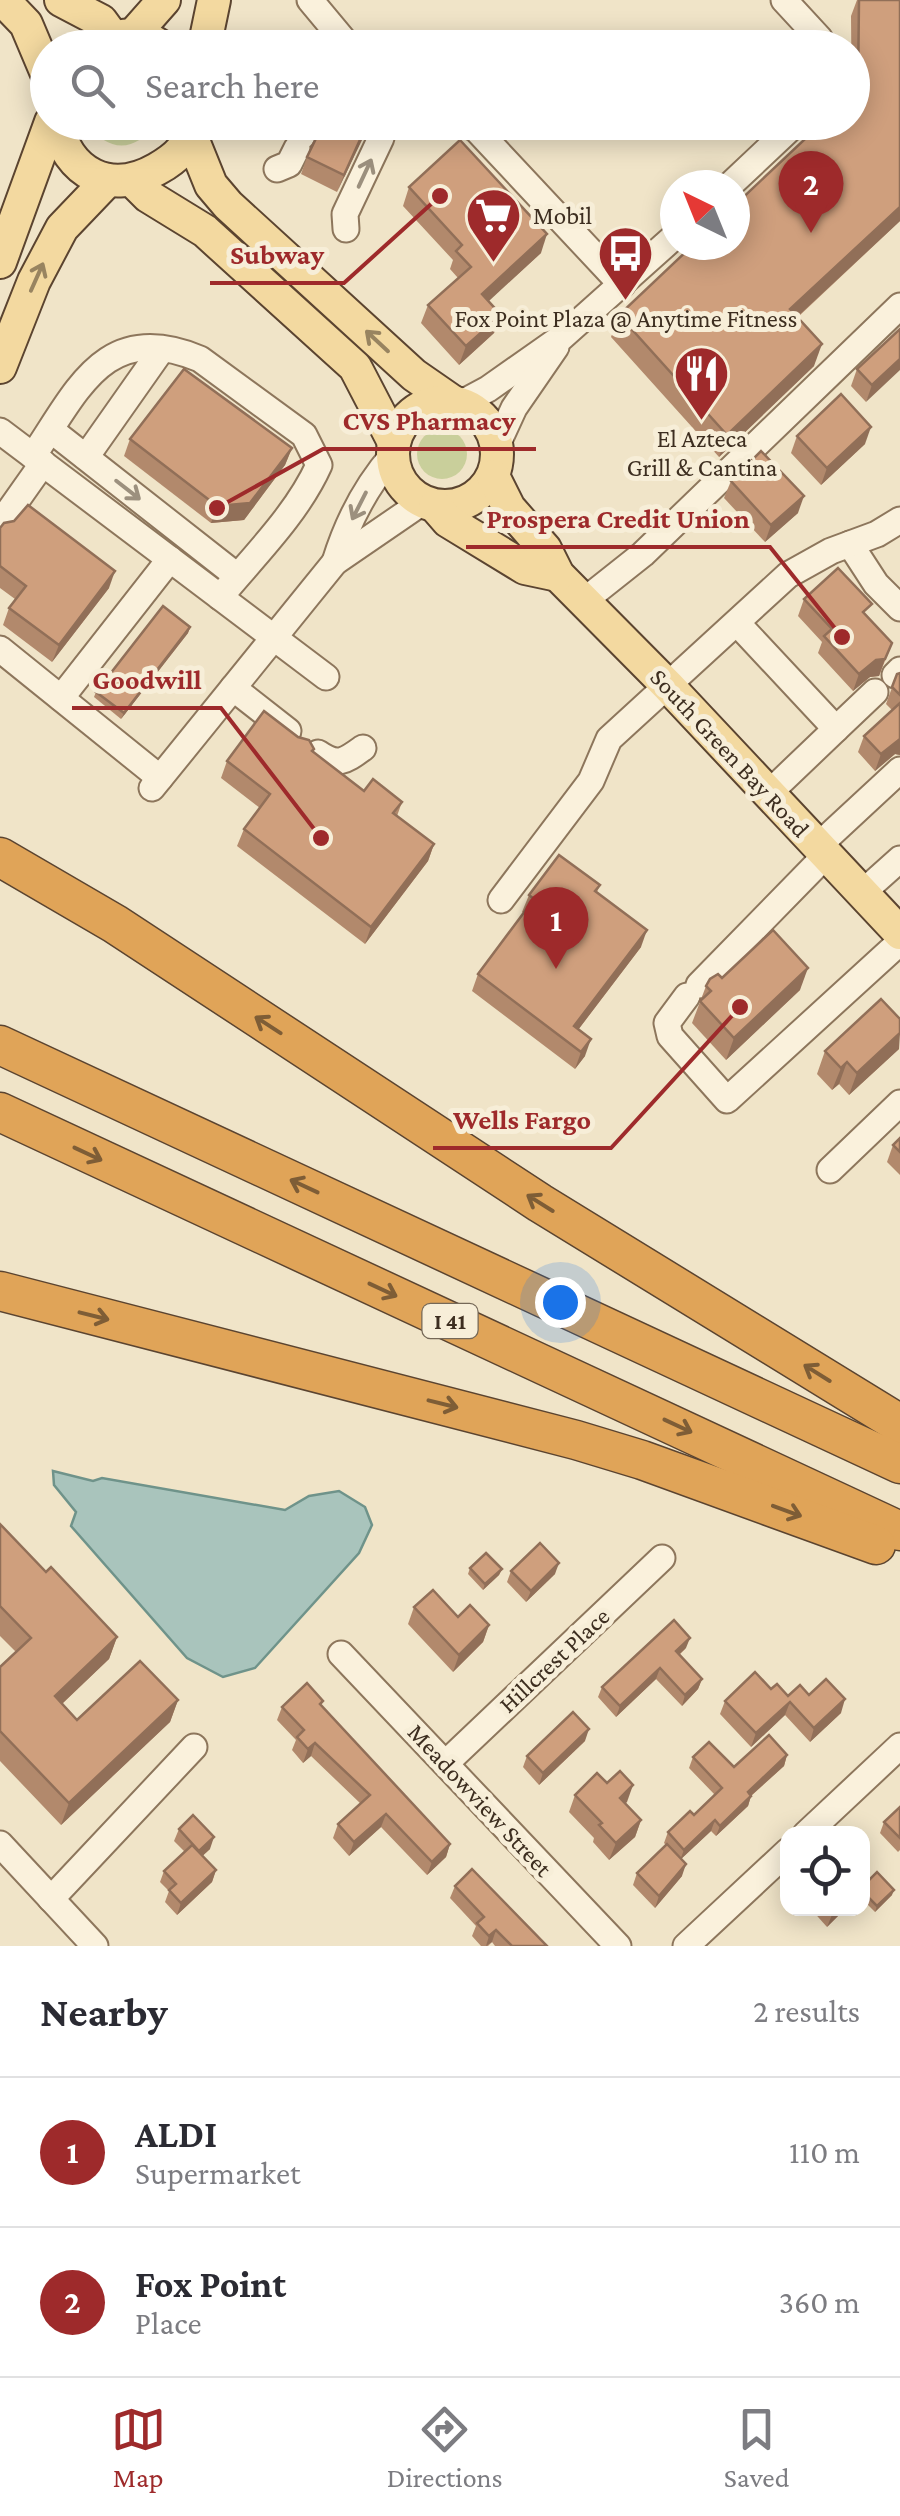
<!DOCTYPE html>
<style>
body{margin:0;font-family:"Crimson Pro",serif;background:#f7f7f7;color:#2b2b33}
.controls{position:absolute;right:30px;bottom:30px;display:grid;overflow:hidden;border-radius:20px;box-shadow:0 5px 25px #0003}
.controls button{width:90px;height:90px;display:grid;place-items:center;padding:0;border:0;border-bottom:2px solid #e1e1e2;background:#fff;color:#2b2b33;font:50px sans-serif}
.compass{position:absolute;left:660px;top:170px;width:90px;height:90px;border-radius:50%;background:#fff;box-shadow:0 5px 25px #0003;rotate:317deg}
.you{position:absolute;left:560px;top:1302px;width:35px;height:35px;margin:-25px;border:8px solid #fff;border-radius:50%;background:#1a73e8;box-shadow:0 0 0 15px #1a73e833}
.badge{display:grid;place-items:center;width:65px;height:65px;border-radius:50%;background:#9e2a2b;color:#fff;font-size:32px;font-weight:700}
.pin{position:absolute;translate:-50% -82px;filter:drop-shadow(0 2px 5px #0008)}
.pin::after{content:'';position:absolute;top:52px;width:35px;height:30px;background:inherit;clip-path:polygon(0 0,100% 0,50% 100%)}
.list{margin:0;padding:0;list-style:none}
h2{display:flex;justify-content:space-between;align-items:center;height:130px;margin:0;padding:0 40px;font-size:42px}
h2 small{font-size:32px;font-weight:400;color:#7c7c81}
.list li{display:grid;grid-template-columns:65px 1fr auto;gap:30px;align-items:center;box-sizing:border-box;height:150px;padding:0 40px;border-top:2px solid #e1e1e2}
.list b{display:block;font-size:38px;white-space:nowrap}
.list p{margin:0;font-size:32px;white-space:nowrap;color:#7c7c81}
.list em{font-size:32px;font-style:normal;color:#7c7c81}
.icon{flex:none;width:55px;height:55px;fill:none;stroke:currentColor;stroke-width:2;stroke-linecap:round;stroke-linejoin:round}
.map{position:relative;flex:none;width:900px;height:1946px;overflow:hidden}
.search{position:absolute;background:#fff;box-shadow:0 5px 25px #0003;left:30px;right:30px;top:30px;height:110px;display:flex;align-items:center;gap:25px;box-sizing:border-box;padding:0 35px;border-radius:55px;color:#7c7c81;font-size:38px}
.sheet{height:430px;background:#fff}
nav{display:flex;justify-content:space-around;align-items:center;box-sizing:border-box;height:140px;border-top:2px solid #e1e1e2;background:#fff;font-size:28px;color:#7c7c81}
nav a{display:grid;justify-items:center;gap:5px}
nav .on{color:#9e2a2b}
.map>svg:first-child{display:block}
</style>
<div class="map">
<svg width="900" height="1946" viewBox="0 0 900 1946">
<rect width="100%" height="100%" fill="#f0e4c8"/>
<g fill="#c9cf9b">
<path d="M 90,123 L 90,122 L 153,123 C 139,153 104,153 90,123 Z"/>
<circle cx="442" cy="454" r="25"/>
</g>
<polygon fill="#a9c4bc" stroke="#6f938a" stroke-width="2.5" points="53,1471 93,1481 102,1478 285,1510 309,1496 339,1491 365,1507 372,1525 359,1553 255,1668 223,1677 187,1658 71,1526 76,1512 54,1485"/>
<g fill="none" stroke-linecap="round" stroke-linejoin="round">
<defs>
<g id="minor">
<polyline points="310,0 350,48"/>
<polyline points="784,0 820,39 821,48"/>
<polyline points="438,122 449,122"/>
<polyline points="462,122 476,129 622,285"/>
<polyline points="302,136 309,122"/>
<polyline points="277,169 289,164 297,148"/>
<polyline points="730,185 797,122"/>
<polyline points="346,229 345,214 381,138 380,131 368,122"/>
<polyline points="460,404 488,389 562,337 675,236"/>
<polyline points="51,430 237,576"/>
<polyline points="0,431 326,677"/>
<polyline points="497,445 514,408 556,347"/>
<path d="M 33,456 C 78,390 105,319 200,359 L 304,435 L 319,465 C 297,514 254,556 220,597"/>
<polyline points="86,457 162,349"/>
<polyline points="0,524 43,463"/>
<polyline points="850,544 876,584 900,608"/>
<path d="M 335,562 C 347,523 366,486 393,455"/>
<polyline points="585,600 643,554 900,306"/>
<polyline points="737,623 836,729 769,793"/>
<polyline points="0,649 160,778"/>
<polyline points="895,675 900,670"/>
<polyline points="233,688 288,731"/>
<polyline points="61,698 170,559"/>
<polyline points="836,729 875,692"/>
<path d="M 318,753 C 338,767 345,761 363,748"/>
<polyline points="152,788 335,562 424,501"/>
<polyline points="818,846 900,770"/>
<polyline points="862,893 900,859"/>
<polyline points="501,900 591,781 609,739 788,575 831,551 877,534 900,520"/>
<polyline points="699,985 826,855"/>
<polyline points="687,996 667,1023 670,1036 727,1100 900,942"/>
<polyline points="830,1170 900,1103"/>
<polyline points="341,1654 618,1946"/>
<polyline points="446,1763 662,1558"/>
<polyline points="806,1834 900,1746"/>
<polyline points="0,1844 95,1946"/>
<polyline points="51,1899 194,1747"/>
<polyline points="686,1946 788,1851"/>
</g>
<g id="major">
<polyline points="3,0 26,24 48,76"/>
<polyline points="61,0 101,21 112,36"/>
<polyline points="134,34 164,0"/>
<path d="M 91,48 C 115,33 139,30 163,48"/>
<polyline points="204,48 214,0"/>
<path d="M 56,122 C 68,174 110,196 157,169 C 177,158 190,145 196,122"/>
<polyline points="192,138 211,185 228,205 414,375 453,402"/>
<polyline points="133,181 148,196 205,231 355,367 394,442"/>
<polyline points="0,262 51,122"/>
<polyline points="0,367 34,281 62,228 106,182"/>
<circle cx="445" cy="454" r="52"/>
<polyline points="493,476 509,508 545,549 558,575 668,686 900,933"/>
<polyline points="435,506 448,521 525,568 558,575"/>
</g>
<g id="highway">
<polyline points="0,857 115,924 540,1203 900,1424"/>
<polyline points="0,1045 900,1464"/>
<polyline points="0,1112 900,1531"/>
<polyline points="0,1291 576,1440 642,1460 876,1545"/>
</g>
</defs>
<use href="#minor" stroke="#8d765c" stroke-width="29"/>
<use href="#major" stroke="#5b4430" stroke-width="36"/>
<use href="#highway" stroke="#5b4430" stroke-width="41"/>
<use href="#minor" stroke="#faf1dc" stroke-width="25"/>
<use href="#major" stroke="#f3d9a0" stroke-width="32"/>
<use href="#highway" stroke="#e0a458" stroke-width="38"/>
</g>
<g fill="#b2896c">
<polygon points="857,0 900,0 900,221 798,317 814,366 719,457 611,337 619,315 852,122 851,16"/>
<polygon points="369,122 337,192 301,174 307,157"/>
<polygon points="409,187 541,253 488,301 501,315 494,333 459,365 421,323 428,305 458,278 450,269 453,260 403,206"/>
<polygon points="900,329 866,402 851,386 857,369"/>
<polygon points="797,436 865,444 821,485 791,453"/>
<polygon points="130,439 292,448 285,465 244,520 211,523 124,456"/>
<polygon points="731,481 798,513 765,542 724,498"/>
<polygon points="0,528 109,588 52,662 3,625 9,608 15,599 0,588"/>
<polygon points="804,599 867,617 892,643 879,676 870,677 853,691 818,653 822,642 798,616"/>
<polygon points="190,627 188,633 121,719 94,697 96,692"/>
<polygon points="900,673 900,755 895,754 875,771 858,752 864,736 892,710 886,704 897,674"/>
<polygon points="314,749 313,752 364,791 402,802 397,816 434,844 428,861 365,944 237,846 244,829 260,808 221,778 227,761"/>
<polygon points="600,885 597,892 641,947 578,1030 585,1056 575,1069 472,991 478,974 524,913 522,912 529,895"/>
<polygon points="722,978 800,990 726,1060 692,1023 706,986"/>
<polygon points="899,1049 849,1095 839,1084 832,1090 817,1074 825,1051"/>
<polygon points="900,1138 900,1175 887,1162 893,1145"/>
<polygon points="0,1524 46,1572 117,1637 109,1659 62,1704 77,1720 178,1700 170,1722 61,1825 0,1761 0,1667 16,1652 0,1636"/>
<polygon points="470,1568 502,1569 499,1575 483,1590 468,1574"/>
<polygon points="511,1571 555,1574 526,1602 507,1582"/>
<polygon points="414,1607 489,1625 483,1642 453,1672 408,1624"/>
<polygon points="686,1648 679,1655 702,1679 698,1689 682,1706 656,1679 616,1717 598,1697 602,1687"/>
<polygon points="771,1689 788,1696 809,1695 841,1713 810,1742 785,1715 751,1747 720,1714 725,1701"/>
<polygon points="322,1706 450,1844 446,1857 427,1875 381,1827 349,1856 333,1838 338,1824 361,1804 311,1756 303,1763 292,1750 296,1740 277,1720 282,1707"/>
<polygon points="585,1741 539,1785 523,1767 527,1756"/>
<polygon points="787,1755 784,1766 751,1796 748,1806 716,1836 711,1831 681,1859 682,1876 655,1908 633,1885 637,1873 666,1845 664,1843 668,1832 694,1815 715,1795 689,1768 693,1757 734,1767"/>
<polygon points="607,1783 633,1785 625,1803 641,1820 635,1837 609,1860 593,1842 594,1838 569,1812 575,1795"/>
<polygon points="900,1807 900,1850 898,1852 880,1833 884,1822"/>
<polygon points="179,1829 210,1849 202,1856 216,1870 212,1882 177,1915 165,1902 169,1891 160,1882 164,1871 185,1852 174,1841"/>
<polygon points="455,1886 547,1946 495,1946 492,1942 488,1946 481,1946 472,1936 476,1926 450,1898"/>
<polygon points="862,1887 892,1895 875,1912 862,1899"/>
<polygon points="810,1908 846,1908 827,1927"/>
</g>
<g fill="#916f58">
<polygon points="369,122 363,138 337,192 344,175"/>
<polygon points="900,207 900,221 782,331 790,309"/>
<polygon points="547,234 541,253 476,313 482,294"/>
<polygon points="501,315 494,333 459,365 466,346"/>
<polygon points="822,344 814,366 719,457 727,435"/>
<polygon points="900,359 900,370 866,402 872,385"/>
<polygon points="871,427 865,444 821,485 827,468"/>
<polygon points="292,448 285,465 244,520 211,523 217,506"/>
<polygon points="804,496 798,513 765,542 771,525"/>
<polygon points="115,571 109,588 52,662 59,645"/>
<polygon points="190,627 188,633 121,719 124,713"/>
<polygon points="885,659 879,676 870,677 853,691 859,674 876,660"/>
<polygon points="900,739 900,755 895,754 875,771 881,754"/>
<polygon points="434,844 428,861 365,944 371,927"/>
<polygon points="647,930 641,947 568,1043 574,1026"/>
<polygon points="808,968 800,990 726,1060 734,1038"/>
<polygon points="900,1033 899,1049 849,1095 857,1073"/>
<polygon points="591,1039 585,1056 575,1069 581,1052"/>
<polygon points="847,1062 839,1084 832,1090 841,1068"/>
<polygon points="559,1563 555,1574 526,1602 531,1591"/>
<polygon points="502,1569 499,1575 483,1590 485,1584"/>
<polygon points="489,1625 483,1642 453,1672 459,1655"/>
<polygon points="117,1637 109,1659 47,1718 55,1696"/>
<polygon points="690,1638 686,1648 672,1661 676,1651"/>
<polygon points="660,1668 656,1679 616,1717 620,1706"/>
<polygon points="702,1679 698,1689 682,1706 685,1695"/>
<polygon points="845,1699 841,1713 810,1742 814,1728"/>
<polygon points="178,1700 170,1722 61,1825 69,1803"/>
<polygon points="790,1702 785,1715 751,1747 756,1733"/>
<polygon points="589,1729 585,1741 539,1785 543,1773"/>
<polygon points="315,1743 311,1756 303,1763 308,1749"/>
<polygon points="787,1755 784,1766 744,1802 748,1792"/>
<polygon points="633,1785 627,1802 614,1815 620,1798"/>
<polygon points="751,1796 748,1806 716,1836 720,1826"/>
<polygon points="386,1814 381,1827 349,1856 354,1842"/>
<polygon points="641,1820 635,1837 609,1860 616,1843"/>
<polygon points="715,1820 711,1831 680,1860 684,1850"/>
<polygon points="214,1837 210,1849 195,1863 199,1851"/>
<polygon points="450,1844 446,1857 427,1875 432,1862"/>
<polygon points="686,1864 682,1876 655,1908 659,1896"/>
<polygon points="216,1870 212,1882 177,1915 181,1903"/>
<polygon points="894,1890 892,1895 875,1912 877,1906"/>
<polygon points="839,1908 846,1908 827,1927 832,1915"/>
<polygon points="496,1930 492,1942 486,1946 489,1936"/>
</g>
<g fill="#cf9f7d" stroke="#916f58" stroke-width="2.5">
<polygon points="859,0 900,0 900,207 790,309 822,344 727,435 619,315 693,245 735,245 735,205 823,122 852,122 852,95 858,90"/>
<polygon points="324,122 368,122 344,175 307,157"/>
<polygon points="460,140 547,234 482,294 501,315 466,346 428,305 471,267 456,251 462,245 409,187"/>
<polygon points="900,329 900,359 872,385 857,369"/>
<polygon points="184,369 292,448 250,503 217,506 130,439"/>
<polygon points="841,394 871,427 827,468 797,436"/>
<polygon points="761,451 804,496 771,525 731,481"/>
<polygon points="28,505 115,571 59,645 9,608 26,586 0,566 0,528 4,523 14,521"/>
<polygon points="838,568 872,604 863,612 892,643 885,659 876,660 859,674 824,636 832,629 804,599"/>
<polygon points="163,606 190,627 124,713 96,692"/>
<polygon points="900,673 900,695 892,687 897,674"/>
<polygon points="900,703 900,739 881,754 864,736"/>
<polygon points="264,711 298,737 309,740 314,749 312,751 364,791 373,779 402,802 393,813 434,844 371,927 244,829 270,794 227,761"/>
<polygon points="559,855 600,885 595,891 647,930 574,1026 591,1039 581,1052 478,974 534,899 529,895"/>
<polygon points="773,930 808,968 734,1038 700,1001 711,991 706,986 710,979 718,974 722,978"/>
<polygon points="881,999 900,1019 900,1033 857,1073 847,1062 841,1068 825,1051"/>
<polygon points="900,1138 900,1152 893,1145"/>
<polygon points="0,1524 46,1572 51,1567 117,1637 55,1696 77,1720 140,1661 178,1700 69,1803 0,1731 0,1667 31,1638 0,1606"/>
<polygon points="540,1543 559,1563 531,1591 511,1571"/>
<polygon points="486,1553 502,1569 485,1584 470,1568"/>
<polygon points="433,1590 458,1617 470,1605 489,1625 459,1655 414,1607"/>
<polygon points="674,1620 690,1638 676,1651 702,1679 685,1695 660,1668 620,1706 602,1687"/>
<polygon points="755,1672 771,1689 777,1684 788,1696 800,1685 809,1695 826,1679 845,1699 814,1728 790,1702 756,1733 725,1701"/>
<polygon points="307,1683 323,1701 320,1704 450,1844 432,1862 386,1814 354,1842 338,1824 370,1795 315,1743 308,1749 297,1737 304,1730 282,1707"/>
<polygon points="573,1712 589,1729 543,1773 527,1756"/>
<polygon points="769,1735 787,1755 748,1792 751,1796 720,1826 715,1820 684,1850 668,1832 690,1811 694,1815 722,1788 693,1757 709,1742 734,1767"/>
<polygon points="620,1771 633,1785 620,1798 641,1820 616,1843 599,1825 602,1823 575,1795 597,1773 607,1783"/>
<polygon points="900,1807 900,1838 884,1822"/>
<polygon points="193,1815 214,1837 199,1851 179,1829"/>
<polygon points="667,1844 686,1864 659,1896 637,1873"/>
<polygon points="192,1845 216,1870 181,1903 169,1890 176,1884 164,1871"/>
<polygon points="472,1869 547,1946 512,1946 496,1930 489,1936 477,1923 484,1917 455,1886"/>
<polygon points="877,1872 894,1890 877,1906 862,1891 862,1887"/>
<polygon points="825,1908 839,1908 832,1915"/>
</g>
<defs><path id="oneway-shaft" d="M-6 0H5M1.5-3L5.5 0L1.5 3" fill="none" stroke-width="1.6" stroke-linecap="round" stroke-linejoin="round" transform="scale(2.5)"/></defs>
<g stroke="#9c907e">
<use href="#oneway-shaft" transform="translate(365 173) rotate(-65)"/>
<use href="#oneway-shaft" transform="translate(128 490) rotate(38)"/>
<use href="#oneway-shaft" transform="translate(359 506) rotate(117)"/>
</g>
<g stroke="#988460">
<use href="#oneway-shaft" transform="translate(37 277) rotate(-66)"/>
<use href="#oneway-shaft" transform="translate(377 341) rotate(-137)"/>
</g>
<g stroke="#7e5d36">
<use href="#oneway-shaft" transform="translate(268 1025) rotate(-147)"/>
<use href="#oneway-shaft" transform="translate(88 1154) rotate(25)"/>
<use href="#oneway-shaft" transform="translate(304 1186) rotate(-155)"/>
<use href="#oneway-shaft" transform="translate(540 1203) rotate(-148)"/>
<use href="#oneway-shaft" transform="translate(383 1290) rotate(25)"/>
<use href="#oneway-shaft" transform="translate(94 1316) rotate(14)"/>
<use href="#oneway-shaft" transform="translate(817 1373) rotate(-148)"/>
<use href="#oneway-shaft" transform="translate(443 1404) rotate(14)"/>
<use href="#oneway-shaft" transform="translate(678 1426) rotate(25)"/>
<use href="#oneway-shaft" transform="translate(787 1511) rotate(20)"/>
</g>
<defs>
<symbol id="supermarket-pin" viewBox="-11 -11 22 30"><path d="M0 17L-7.5 6A9.5 9.5 0 1 1 7.5 6Z" fill="#9e2a2b" stroke="#f7eed8"/><path d="M-6-5.5h2.5l.6 2H6L4.5 2H-2.5L-4.4-4H-6ZM-1.5 3.2a1.3 1.3 0 1 0 .1 0ZM3 3.2a1.3 1.3 0 1 0 .1 0Z" fill="#fff"/></symbol>
<symbol id="bus-pin" viewBox="-11 -11 22 30"><path d="M0 17L-7.5 6A9.5 9.5 0 1 1 7.5 6Z" fill="#9e2a2b" stroke="#f7eed8"/><path d="M-5-6H5V4H4V6H2V4H-2V6H-4V4H-5ZM-3.5-4V0h7V-4ZM-3.5 1.2v1.5H-2V1.2ZM2 1.2v1.5H3.5V1.2Z" fill="#fff"/></symbol>
<symbol id="restaurant-pin" viewBox="-11 -11 22 30"><path d="M0 17L-7.5 6A9.5 9.5 0 1 1 7.5 6Z" fill="#9e2a2b" stroke="#f7eed8"/><path d="M-5-6h1v4h1v-4h1v4h1v-4h1v5L-1.5 .5V6h-2V.5L-5-1ZM5-6V6H3V1.5H1.5Q1.5-4 5-6Z" fill="#fff"/></symbol>
</defs>
<g fill-rule="evenodd">
<use href="#supermarket-pin" x="462" y="184" width="63" height="86"/>
<use href="#bus-pin" x="594" y="222" width="63" height="86"/>
<use href="#restaurant-pin" x="670" y="342" width="63" height="86"/>
</g>
<g text-anchor="middle" dominant-baseline="central" stroke-width="10" stroke-linejoin="round" paint-order="stroke">
<rect fill="#f7eed8" stroke="#756857" stroke-width="2.5" x="422.5" y="1304" width="55" height="34" rx="8"/>
<g font-size="22" font-weight="bold" fill="#3d2e20">
<text x="450" y="1321">I 41</text>
</g>
<g font-size="25" fill="#3d2e20" stroke="#f7eed8">
<text x="533" y="215" text-anchor="start">Mobil</text>
<text x="626" y="318">Fox Point Plaza @ Anytime Fitness</text>
<text x="702" y="438">El Azteca<tspan x="702" dy="29">Grill &amp; Cantina</tspan></text>
</g>
<g font-size="25" fill="#3d2e20" stroke="#f7eed8">
<text transform="translate(730 753) rotate(47)">South Green Bay Road</text>
<text transform="translate(554 1660) rotate(-43)">Hillcrest Place</text>
<text transform="translate(480 1800) rotate(47)">Meadowview Street</text>
</g>
</g>
<path fill="none" stroke="#9e2a2b" stroke-width="4" d="M440 196L344 283H210M217 508L323 449H536M842 637L770 547H466M321 838L221 708H72M740 1007L611 1148H433"/>
<g fill="#9e2a2b" stroke="#f7eed8" stroke-width="4">
<circle cx="440" cy="196" r="10"/>
<circle cx="217" cy="508" r="10"/>
<circle cx="842" cy="637" r="10"/>
<circle cx="321" cy="838" r="10"/>
<circle cx="740" cy="1007" r="10"/>
</g>
<g font-size="28" text-anchor="middle" font-weight="bold" fill="#9e2a2b" stroke="#f7eed8" stroke-width="10" stroke-linejoin="round" paint-order="stroke">
<text x="277" y="264">Subway</text>
<text x="429" y="430">CVS Pharmacy</text>
<text x="618" y="528">Prospera Credit Union</text>
<text x="147" y="689">Goodwill</text>
<text x="522" y="1129">Wells Fargo</text>
</g>
</svg>
<div class="controls">
<button><svg class="icon" aria-label="locate" viewBox="0 0 24 24"><circle cx="12" cy="12" r="6"/><path d="M12 2v4M12 18v4M2 12h4M18 12h4"/></svg></button>
</div>
<svg class="compass" viewBox="-18 -18 36 36"><path d="M0-13l5 13h-10z" fill="#e53935"/><path d="M0 13l5-13h-10z" fill="#7c7c81"/></svg>
<div class="you"></div>
<div class="pin badge" style="left:556px;top:969px">1</div>
<div class="pin badge" style="left:811px;top:233px">2</div>
<div class="search"><svg class="icon" aria-label="search" viewBox="0 0 24 24"><circle cx="10" cy="10" r="6"/><path d="M15 15l6 6"/></svg>Search here</div>
</div>
<section class="sheet">
<h2>Nearby<small>2 results</small></h2>
<ul class="list">
<li><span class="badge">1</span><div><b>ALDI</b><p>Supermarket</p></div><em>110 m</em></li>
<li><span class="badge">2</span><div><b>Fox Point</b><p>Place</p></div><em>360 m</em></li>
</ul>
</section>
<nav>
<a class="on"><svg class="icon" aria-label="map" viewBox="0 0 24 24"><path d="M3 6l6-2 6 2 6-2v14l-6 2-6-2-6 2zM9 4v14M15 6v14"/></svg>Map</a>
<a><svg class="icon" aria-label="directions" viewBox="0 0 24 24"><path d="M12 3l9 9-9 9-9-9zM9 14v-3h6M13 9l2 2-2 2"/></svg>Directions</a>
<a><svg class="icon" aria-label="saved" viewBox="0 0 24 24"><path d="M7 4h10v16l-5-4-5 4z"/></svg>Saved</a>
</nav>
